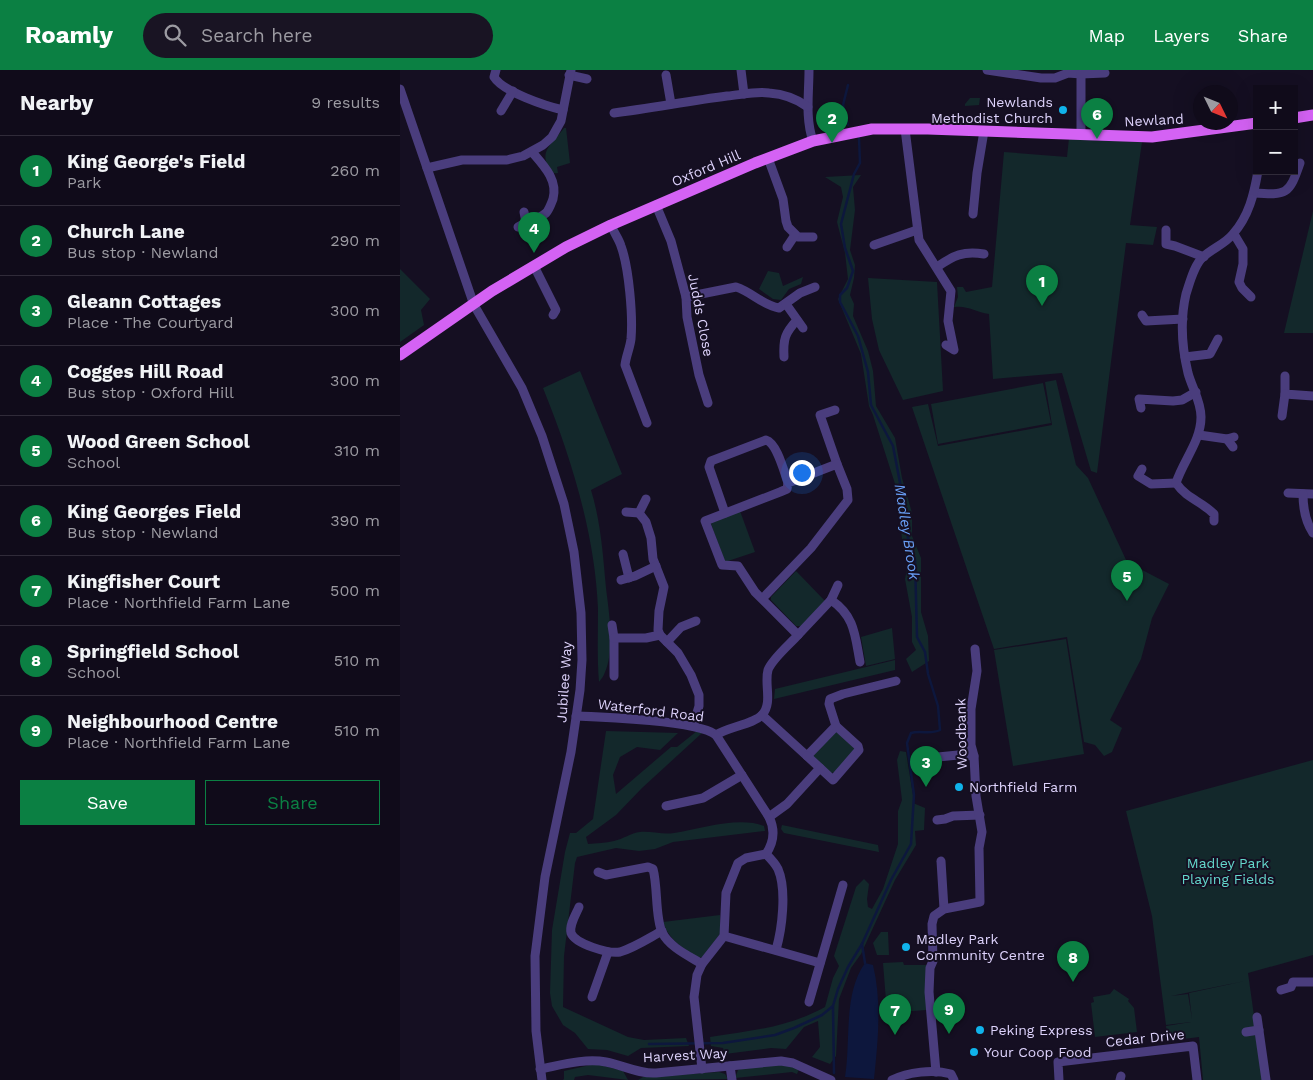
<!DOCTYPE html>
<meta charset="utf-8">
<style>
body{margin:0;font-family:"Work Sans",sans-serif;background:#191423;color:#f1f3f6}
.controls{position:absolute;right:15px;top:15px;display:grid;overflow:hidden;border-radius:0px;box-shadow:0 5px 20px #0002}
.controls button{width:45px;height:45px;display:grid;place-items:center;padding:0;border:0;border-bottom:1px solid #302b39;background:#100b1a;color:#f1f3f6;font:25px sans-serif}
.compass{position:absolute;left:793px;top:15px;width:45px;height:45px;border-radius:50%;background:#100b1a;box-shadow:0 5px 20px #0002;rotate:133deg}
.you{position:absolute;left:401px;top:402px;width:18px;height:18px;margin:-12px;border:4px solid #fff;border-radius:50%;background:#1a73e8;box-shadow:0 0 0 8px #1a73e833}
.badge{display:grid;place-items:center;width:32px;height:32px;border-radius:50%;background:#0b8043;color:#fff;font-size:16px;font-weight:700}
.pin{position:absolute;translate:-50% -41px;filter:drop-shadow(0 1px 2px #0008)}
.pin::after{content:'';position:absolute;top:26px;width:18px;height:15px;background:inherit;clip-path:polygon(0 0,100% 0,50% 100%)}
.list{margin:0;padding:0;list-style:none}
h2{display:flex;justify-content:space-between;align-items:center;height:65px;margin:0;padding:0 20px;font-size:21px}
h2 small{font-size:16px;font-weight:400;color:#9c9ba2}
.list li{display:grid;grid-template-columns:32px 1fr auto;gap:15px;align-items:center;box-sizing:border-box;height:70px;padding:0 20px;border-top:1px solid #302b39}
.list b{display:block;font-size:19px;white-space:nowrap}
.list p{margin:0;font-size:16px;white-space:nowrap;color:#9c9ba2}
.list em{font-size:16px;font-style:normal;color:#9c9ba2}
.actions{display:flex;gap:10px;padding:15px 20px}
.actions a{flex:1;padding:11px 0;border:1px solid #0b8043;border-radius:0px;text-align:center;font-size:18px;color:#0b8043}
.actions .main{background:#0b8043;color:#fff}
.icon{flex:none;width:28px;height:28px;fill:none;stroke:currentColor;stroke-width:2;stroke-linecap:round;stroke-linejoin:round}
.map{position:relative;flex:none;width:913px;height:1010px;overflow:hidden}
header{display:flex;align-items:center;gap:30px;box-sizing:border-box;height:70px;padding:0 25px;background:#0b8043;color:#fff}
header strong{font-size:24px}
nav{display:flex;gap:28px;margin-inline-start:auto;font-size:18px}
.search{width:350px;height:45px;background:#191423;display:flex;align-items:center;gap:12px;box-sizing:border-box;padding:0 18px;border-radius:28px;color:#9c9ba2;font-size:19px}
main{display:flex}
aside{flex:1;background:#100b1a}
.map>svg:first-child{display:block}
</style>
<header>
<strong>Roamly</strong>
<div class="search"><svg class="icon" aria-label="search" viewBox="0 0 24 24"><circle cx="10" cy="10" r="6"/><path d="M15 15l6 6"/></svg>Search here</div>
<nav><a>Map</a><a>Layers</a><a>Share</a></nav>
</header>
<main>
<aside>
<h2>Nearby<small>9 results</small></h2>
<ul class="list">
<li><span class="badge">1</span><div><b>King George's Field</b><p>Park</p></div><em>260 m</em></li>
<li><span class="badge">2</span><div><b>Church Lane</b><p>Bus stop · Newland</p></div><em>290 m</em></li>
<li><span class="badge">3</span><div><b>Gleann Cottages</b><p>Place · The Courtyard</p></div><em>300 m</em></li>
<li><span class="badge">4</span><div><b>Cogges Hill Road</b><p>Bus stop · Oxford Hill</p></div><em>300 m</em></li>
<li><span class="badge">5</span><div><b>Wood Green School</b><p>School</p></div><em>310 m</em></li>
<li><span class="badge">6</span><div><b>King Georges Field</b><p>Bus stop · Newland</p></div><em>390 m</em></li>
<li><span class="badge">7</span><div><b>Kingfisher Court</b><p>Place · Northfield Farm Lane</p></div><em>500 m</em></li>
<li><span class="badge">8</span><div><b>Springfield School</b><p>School</p></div><em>510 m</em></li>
<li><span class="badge">9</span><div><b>Neighbourhood Centre</b><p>Place · Northfield Farm Lane</p></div><em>510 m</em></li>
</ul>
<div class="actions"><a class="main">Save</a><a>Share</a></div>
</aside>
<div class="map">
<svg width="913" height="1010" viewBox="0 0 913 1010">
<rect width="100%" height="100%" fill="#150f22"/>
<g fill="#13282b" fill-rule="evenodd">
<polygon points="570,28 580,28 579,35 565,36 565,34"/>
<path d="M 164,58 L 166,58 L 170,93 L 157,97 L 158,103 C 153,104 152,102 149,97 C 138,81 155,71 164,58 Z"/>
<path d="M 669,68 L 742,72 L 730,155 L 757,157 L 753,175 L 726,173 L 697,403 L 691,401 L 662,303 L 593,309 L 589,244 C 576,242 567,235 554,237 L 558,227 L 557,217 L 563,217 L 566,222 L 592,217 L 604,82 L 667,87 Z"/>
<polygon points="461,105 453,117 455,140 450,180 455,195 454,208 450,225 454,234 453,246 468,281 473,301 476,336 495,368 502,408 512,443 512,466 521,488 521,542 528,566 529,591 512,602 506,589 516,580 512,572 512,547 505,509 509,490 503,479 497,420 473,345 469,336 461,284 438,229 448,209 445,183 437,152 443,127 441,117 425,107"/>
<polygon points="913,141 913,263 884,263"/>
<polygon points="0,199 30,229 21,240 24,255 0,272"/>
<polygon points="368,201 379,203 383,216 403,207 401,214 389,219 381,230 373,229 359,219"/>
<polygon points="468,208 537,212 543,321 503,330 479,280 472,249"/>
<path d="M 180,301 L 222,404 L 191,420 C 201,453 203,485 206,518 C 209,543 215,579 205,602 C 204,606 201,609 199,612 C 197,588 198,564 198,539 C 195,464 171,387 143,318 Z"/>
<polygon points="656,310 676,395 688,408 727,492 769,514 752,548 741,589 710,650 722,658 712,682 704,686 695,675 684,672 667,567 594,579 512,337 528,334 538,376 652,355 645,312"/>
<polygon points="643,313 651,353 538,374 531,334"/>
<polygon points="340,441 355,482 325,492 311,454 312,452"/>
<polygon points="396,501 425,531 401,556 396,556 371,530 371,527"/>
<polygon points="492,558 495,589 466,596 461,567"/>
<polygon points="666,569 684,684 613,696 594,580"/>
<polygon points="495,590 495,600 374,629 375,619"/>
<path d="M 206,661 L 278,663 L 260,680 L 237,677 L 220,687 L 213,705 L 216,724 L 271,677 L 277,677 L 297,661 L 302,663 L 242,718 L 216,745 L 186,767 L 188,774 C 196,773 206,773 214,771 C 223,769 231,763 240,762 C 251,761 263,765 274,763 C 301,759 338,746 364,756 L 365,761 L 273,772 L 255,779 L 239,781 L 216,778 L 177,787 L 175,793 L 164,886 L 163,937 L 228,967 L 244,970 L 286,968 L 289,976 L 241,978 L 228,986 L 207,980 L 188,979 L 175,963 L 163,955 L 152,936 L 150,923 L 152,860 L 165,782 L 170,763 L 176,763 L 193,749 Z"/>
<polygon points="436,661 456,680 435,702 431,703 412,687"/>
<path d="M 500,681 L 506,682 L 513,725 L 513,733 L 525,738 L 524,760 L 515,761 L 516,775 L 495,810 L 461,884 L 451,898 L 439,929 L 436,986 L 430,994 L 412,987 L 420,977 L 418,951 L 404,957 L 386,979 L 371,978 L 325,984 L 323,978 L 311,976 L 310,967 C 354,960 386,958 425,937 L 433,908 L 439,896 L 434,886 L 456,817 L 464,809 L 469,814 L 467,829 L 468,837 L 472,839 L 483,819 L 498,774 L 498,741 L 502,730 L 497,690 Z"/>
<path d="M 913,690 L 913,885 L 848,903 L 863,1010 L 803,1010 L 799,967 L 768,971 L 766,956 L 791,952 L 766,955 L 752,846 L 726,741 ZM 845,911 L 789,923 L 792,949 L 788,924 L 771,926 Z"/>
<polygon points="382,755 478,775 479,782 384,763 381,759"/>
<path d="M 320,845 L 320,864 L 302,887 L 298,888 C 283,878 269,870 263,852 Z"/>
<polygon points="481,862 488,862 489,885 477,885 473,873"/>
<polygon points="503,892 504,895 526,895 526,940 487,943 483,893"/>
<polygon points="714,919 729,929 728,931 734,938 737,962 695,967 691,933 694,932 693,927 710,924"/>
<polygon points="373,994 391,996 399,999 397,1004 392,1002 335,1008 338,1000 346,997"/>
<polygon points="190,995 201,995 223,1001 228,1010 188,1005 175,1007 174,1010 163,1010 164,1009 164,1001"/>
<polygon points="319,1002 325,1004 328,1009 238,1010 243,1007"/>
</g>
<path fill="#0d173d" d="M 465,893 L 473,895 C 482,932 478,971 474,1009 L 445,1007 C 451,970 443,924 465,893 Z"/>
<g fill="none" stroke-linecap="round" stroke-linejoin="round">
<g stroke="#0d173d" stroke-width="2.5">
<polyline points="448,15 443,35 448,55"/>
<path d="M 459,68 L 460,93 L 454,104 L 441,154 L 445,178 L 453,201 L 447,218 L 440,225 L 440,232 L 458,266 L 468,302 L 471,335 L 493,376 L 506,444 L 508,468 L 515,490 L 517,567 L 525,582 L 528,604 L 538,636 L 540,660 C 530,665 521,660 511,663 L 507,673 L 514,725 L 511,774 L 491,810 L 462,874 L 465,893"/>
<polyline points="433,936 434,1003"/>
<polyline points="249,974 323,973 375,965 394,958 422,945 433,936 438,919 448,897 462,874"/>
</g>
<g stroke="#4a3d7d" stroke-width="9">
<path d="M 96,0 L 94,7 C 103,22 146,36 163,40"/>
<polyline points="341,0 344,24"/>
<path d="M 409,0 C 409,24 405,48 413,71"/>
<polyline points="587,0 641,8 655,8 668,3 681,4 681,65"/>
<polyline points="681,4 705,3"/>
<polyline points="169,5 187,9"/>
<polyline points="266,5 271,34"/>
<polyline points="0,19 74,235 122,318 142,366 164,434 174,482 181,543 182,590 180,620 171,682 145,807 135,886 136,961 142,1010"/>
<polyline points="101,41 113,21"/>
<path d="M 214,43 C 252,38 289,31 327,26 C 341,25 355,21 369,23 C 384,24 397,29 408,37"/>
<polyline points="505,59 519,170 551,221 548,251 554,280 546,275"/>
<polyline points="368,88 383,129 386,151 388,157 398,167 413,167"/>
<polyline points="27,98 62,90 107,90 123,86 143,75 152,67 161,51 171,0"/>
<path d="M 854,123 C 887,125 889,125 900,93"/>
<polyline points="256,135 271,171 286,227 287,247 299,305 308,333"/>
<polyline points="124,142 126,152"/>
<polyline points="573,144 577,103 584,61"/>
<path d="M 211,155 C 214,163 219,169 221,176 C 229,198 233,246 231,269 C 230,278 226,286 225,295 L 247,353"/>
<path d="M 118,157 C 127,151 138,150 146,143 C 149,140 151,134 153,129 C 158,110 144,96 132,82"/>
<polyline points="766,160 766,174 775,176 804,187"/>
<polyline points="834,164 843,179 843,194 839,212 842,218 851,227"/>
<polyline points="474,175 517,160"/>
<polyline points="387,177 395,165"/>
<polyline points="134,196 156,240 153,245"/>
<path d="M 537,197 C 554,185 563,181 584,184"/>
<path d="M 286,227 L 336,217 C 352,222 362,235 379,238 L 400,223 L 415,217"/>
<polyline points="386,234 403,258"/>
<polyline points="742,245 746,251 783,249"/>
<path d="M 384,287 C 383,269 385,263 397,250"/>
<polyline points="785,287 810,284 818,269"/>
<polyline points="885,306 885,324 913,326"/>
<polyline points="741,338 739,329 773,331 782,330 796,322"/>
<polyline points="435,340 420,345 437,394"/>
<polyline points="882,346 885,324"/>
<polyline points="799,365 827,369 834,367"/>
<polyline points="827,369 833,377"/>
<polyline points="742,399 738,406 751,414 776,413"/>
<polyline points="888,423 913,424"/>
<path d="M 903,424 C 903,439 905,451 913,463"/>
<polyline points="246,429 239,443 246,452 251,468 253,489 264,517 259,541 258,560 260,565 278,583 291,605 299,625 299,636 293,656"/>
<polyline points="226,442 239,443"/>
<path d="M 325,443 L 309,397 L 311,391 L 366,370 C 377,373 384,402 388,413"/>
<path d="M 814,451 L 814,444 C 800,430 788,430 776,413 C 783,391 801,371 801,347 C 801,331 792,318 788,303 C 782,278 780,250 786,224 C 790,212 794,195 803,187 C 813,178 825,174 833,164 C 849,146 854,124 858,101"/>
<polyline points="223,484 229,508"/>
<polyline points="221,510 235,506 256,496"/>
<path d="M 431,530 C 455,546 455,566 460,592"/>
<polyline points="212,555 214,568 214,606"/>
<polyline points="398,565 431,530 438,515"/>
<polyline points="214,568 246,568 260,565"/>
<polyline points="267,572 281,557 296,551"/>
<polyline points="362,645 407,686 436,656 429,634 430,629 443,624 496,611"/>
<path d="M 176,646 C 203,647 299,651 316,665 C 328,657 354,654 362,645 C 373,633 364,614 368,600 C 372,589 390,574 398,565 L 355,522 L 338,496 L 322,495 L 305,451 L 380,422 L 387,419 L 388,413 L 437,394 L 447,419 L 448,430 L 411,478 L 362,529"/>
<polyline points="407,686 433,710 459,680 458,676 436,656"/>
<polyline points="538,687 558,685 574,686"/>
<polyline points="266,736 303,728 342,705"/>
<polyline points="369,747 387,734 420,698"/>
<polyline points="537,750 545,749 553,746 580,745"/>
<path d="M 366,784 C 370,788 375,793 378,799 C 387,820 382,859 376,880"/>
<polyline points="541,791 544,839"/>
<path d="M 198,802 L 206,805 L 248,797 L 253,799 C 258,817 255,847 262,862 C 269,877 289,886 302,894"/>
<path d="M 179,837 C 176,844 169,855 171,863 C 175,874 209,884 220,882 C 234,878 249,868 262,861"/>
<polyline points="324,866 420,893"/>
<polyline points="881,920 891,917 893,912 913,912"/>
<polyline points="192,927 208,882"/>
<polyline points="409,932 443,815"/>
<polyline points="857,947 866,1010"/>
<polyline points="846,962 859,960"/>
<polyline points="330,996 332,1010"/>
<path d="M 140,999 C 161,995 185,988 206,992 C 223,995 238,1004 256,1003 L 381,991 L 393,993 L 431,1010"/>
<path d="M 302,999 L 294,927 L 297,905 L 302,894 L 324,866 L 326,823 L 338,793 L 346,788 L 366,784 C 374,772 375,759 369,747 L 316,665"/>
<polyline points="536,1002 529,922 530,898 533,891 532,854 534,846 544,839 580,832 579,778 582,762 576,726 574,686 571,675 571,639 577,601 575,579"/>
<path d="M 492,1010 C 508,1002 533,999 551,1004 L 554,1010"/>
<polyline points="659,1010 658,992 793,976 797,1010"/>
<polyline points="720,1010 721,1006"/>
</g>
<g stroke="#d462f4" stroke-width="11">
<polyline points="894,48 913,45"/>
<polyline points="0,285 92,221 166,177 211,155 355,93 413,71 472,59 528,59 752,67 857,53"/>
</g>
</g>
<g fill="#10b3eb" stroke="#150f22" stroke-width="2">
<circle cx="663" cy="40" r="5"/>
<circle cx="559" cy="717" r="5"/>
<circle cx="506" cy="877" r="5"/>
<circle cx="580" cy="960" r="5"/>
<circle cx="574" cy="982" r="5"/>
</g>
<g text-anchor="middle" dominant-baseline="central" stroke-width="4" stroke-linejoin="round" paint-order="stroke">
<g font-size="14" fill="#ded3fc" stroke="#150f22" text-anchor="start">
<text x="653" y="32" text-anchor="end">Newlands<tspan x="653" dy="16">Methodist Church</tspan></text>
<text x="569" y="717">Northfield Farm</text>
<text x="516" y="869">Madley Park<tspan x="516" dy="16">Community Centre</tspan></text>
<text x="590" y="960">Peking Express</text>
<text x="584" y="982">Your Coop Food</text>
</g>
<g font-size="14" fill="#ded3fc" stroke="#150f22">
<text transform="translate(754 50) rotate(-3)">Newland</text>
<text transform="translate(306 98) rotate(-23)">Oxford Hill</text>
<text transform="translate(301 245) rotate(79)">Judds Close</text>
<text transform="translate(164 612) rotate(-86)">Jubilee Way</text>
<text transform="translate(251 640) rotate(7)">Waterford Road</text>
<text transform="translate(561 664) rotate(-91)">Woodbank</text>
<text transform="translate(745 968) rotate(-6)">Cedar Drive</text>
<text transform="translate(285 985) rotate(-3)">Harvest Way</text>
</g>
<g font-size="14" fill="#64d7cc" stroke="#150f22">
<text x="828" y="793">Madley Park<tspan x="828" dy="16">Playing Fields</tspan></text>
</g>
<g font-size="15" font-style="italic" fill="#689ef5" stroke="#150f22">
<text transform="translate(507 462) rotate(81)">Madley Brook</text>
</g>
</g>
</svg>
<div class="controls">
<button>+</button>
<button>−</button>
</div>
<svg class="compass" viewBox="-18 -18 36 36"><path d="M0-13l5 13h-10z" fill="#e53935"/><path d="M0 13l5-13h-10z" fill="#9c9ba2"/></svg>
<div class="you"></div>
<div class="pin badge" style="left:642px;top:236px">1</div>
<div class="pin badge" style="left:432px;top:73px">2</div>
<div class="pin badge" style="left:526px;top:717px">3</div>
<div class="pin badge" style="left:134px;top:183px">4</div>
<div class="pin badge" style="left:727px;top:531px">5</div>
<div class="pin badge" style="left:697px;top:69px">6</div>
<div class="pin badge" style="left:495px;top:965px">7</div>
<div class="pin badge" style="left:673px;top:912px">8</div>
<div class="pin badge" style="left:549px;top:964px">9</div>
</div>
</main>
